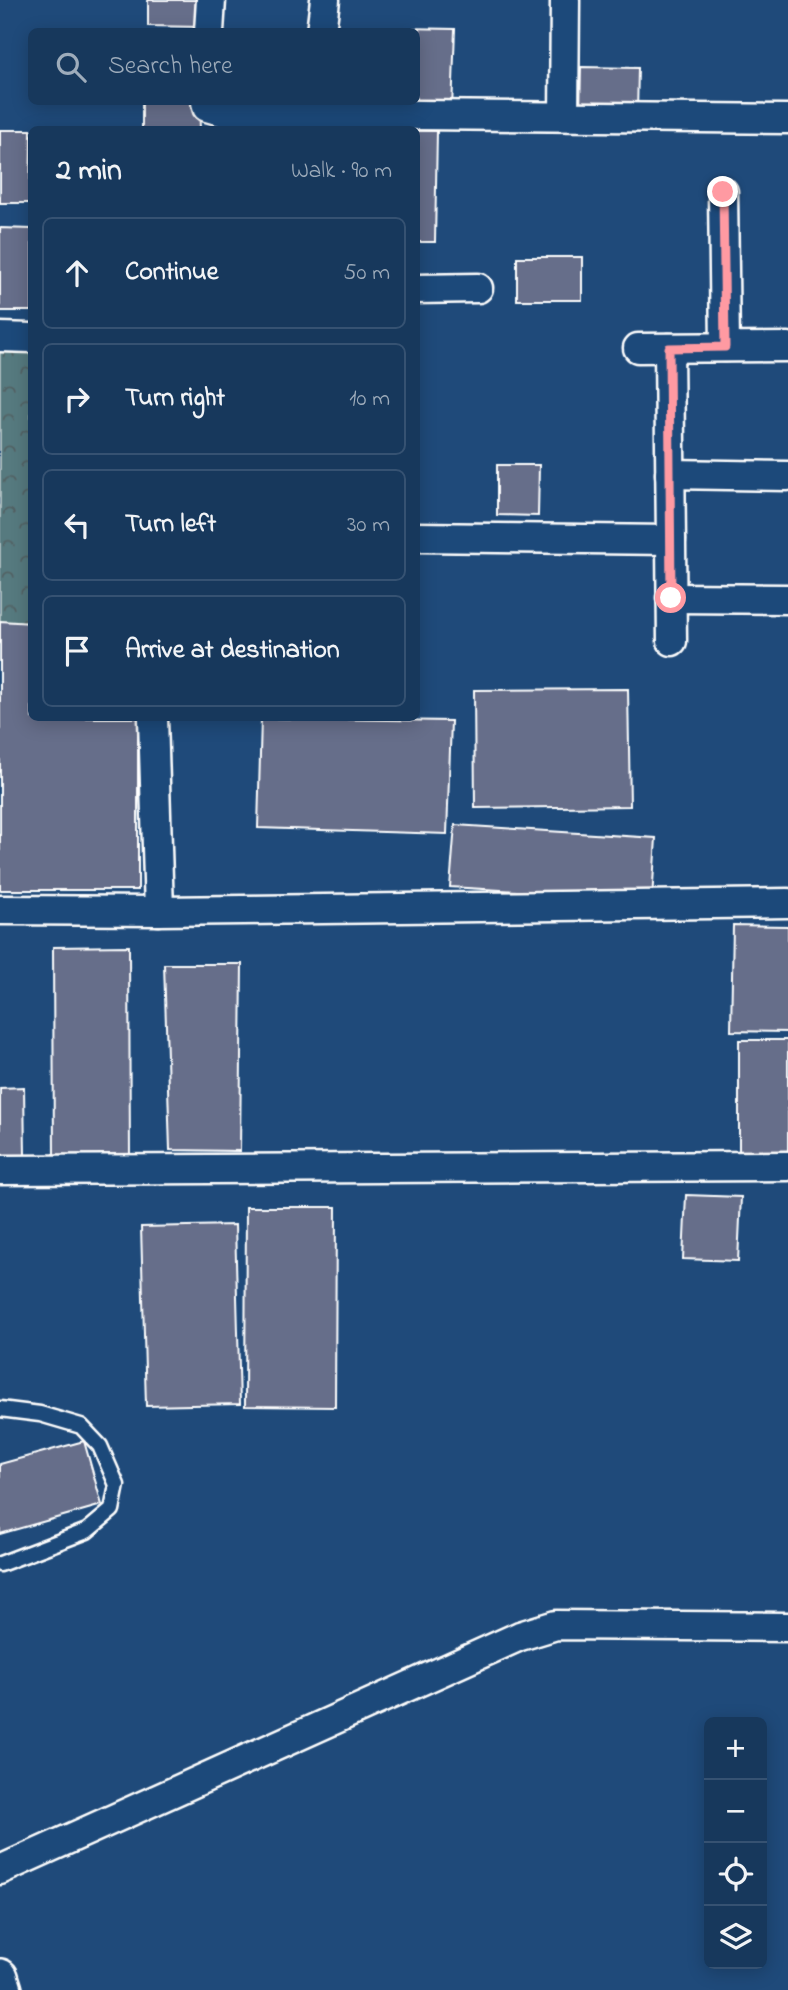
<!DOCTYPE html>
<meta charset="utf-8">
<style>
body{margin:0;font-family:"Indie Flower",sans-serif;background:#244365;color:#f1f3f6}
.controls{position:absolute;right:21px;bottom:21px;display:grid;overflow:hidden;border-radius:10px;box-shadow:0 4px 18px #0003}
.controls button{width:63px;height:63px;display:grid;place-items:center;padding:0;border:0;border-bottom:2px solid #365272;background:#17385c;color:#f1f3f6;font:35px sans-serif}
.stop{position:absolute;width:21px;height:21px;margin:-16px;border:5px solid #ff9aa2;border-radius:50%;background:#fff}
.stop.end{background:#ff9aa2;border-color:#fff;box-shadow:0 2px 7px #0008}
.list{margin:0;padding:0;list-style:none}
h2{display:flex;justify-content:space-between;align-items:center;height:91px;margin:0;padding:0 28px;font-size:30px}
h2 small{font-size:23px;font-weight:400;color:#9eacbb}
.list li{display:grid;grid-template-columns:46px 1fr auto;gap:21px;align-items:center;box-sizing:border-box;height:112px;margin:0 14px 14px;padding:0 14px;border:2px solid #365272;border-radius:10px}
.list b{display:block;font-size:26px;white-space:nowrap}
.list em{font-size:23px;font-style:normal;color:#9eacbb}
.icon{flex:none;width:38px;height:38px;fill:none;stroke:currentColor;stroke-width:2;stroke-linecap:round;stroke-linejoin:round}
.map{position:relative;flex:none;width:788px;height:1990px;overflow:hidden}
.search{position:absolute;background:#17385c;box-shadow:0 4px 18px #0003;left:28px;top:28px;width:392px;height:77px;display:flex;align-items:center;gap:18px;box-sizing:border-box;padding:0 24px;border-radius:10px;color:#9eacbb;font-size:26px}
.panel{position:absolute;background:#17385c;box-shadow:0 4px 18px #0003;left:28px;top:126px;width:392px;height:595px;border-radius:10px}
.map>svg:first-child{display:block}
</style>
<div class="map">
<svg width="788" height="1990" viewBox="0 0 788 1990">
<defs>
<pattern id="park-crowns" width="20" height="18" patternUnits="userSpaceOnUse" patternTransform="scale(1.75)"><rect width="20" height="18" fill="#577a7f"/><path d="M2 6a3 3 0 1 1 6 0M12 15a3 3 0 1 1 6 0" fill="none" stroke="#516163"/></pattern>
</defs>
<rect width="100%" height="100%" fill="#1f4a7a"/>
<filter id="ink" filterUnits="userSpaceOnUse"><feTurbulence type="fractalNoise" baseFrequency=".0143" numOctaves="2"/><feDisplacementMap in="SourceGraphic" scale="14" xChannelSelector="R" yChannelSelector="G"/><feConvolveMatrix kernelMatrix="1 2 1 2 8 2 1 2 1" color-interpolation-filters="sRGB"/></filter>
<g filter="url(#ink)">
<polygon fill="url(#park-crowns)" stroke="#abbcbf" stroke-width="2" points="31,333 31,628 0,629 0,334"/>
<g fill="#666e8a" stroke="#fff" stroke-width="2">
<polygon points="148,0 205,0 203,27 148,26"/>
<polygon points="405,28 455,29 452,110 416,102 416,32 405,32"/>
<polygon points="581,67 638,68 637,114 580,113"/>
<polygon points="142,102 199,102 200,130 142,130"/>
<polygon points="0,130 31,130 30,203 0,203"/>
<polygon points="416,131 437,131 435,242 416,242"/>
<polygon points="0,228 32,229 32,311 0,311"/>
<rect x="517" y="257" width="65" height="43"/>
<polygon points="497,465 539,465 538,516 497,515"/>
<polygon points="0,621 32,623 32,718 138,718 138,890 0,890"/>
<polygon points="628,689 630,806 475,808 474,690"/>
<polygon points="261,718 451,721 447,834 258,828"/>
<polygon points="455,825 656,838 652,899 450,887"/>
<polygon points="733,925 788,926 788,1032 731,1031"/>
<polygon points="129,946 130,1158 54,1159 53,947"/>
<polygon points="164,964 242,964 240,1151 170,1150"/>
<rect x="739" y="1040" width="49" height="112"/>
<polygon points="24,1087 25,1156 0,1156 0,1088"/>
<polygon points="686,1195 741,1197 738,1261 683,1259"/>
<polygon points="246,1207 336,1207 335,1407 245,1406"/>
<polygon points="235,1225 240,1404 146,1406 141,1227"/>
<polygon points="84,1441 102,1505 0,1534 0,1464"/>
</g>
<g fill="none" stroke-linecap="round" stroke-linejoin="round">
<defs>
<polyline id="service" points="0,1409 40,1414 81,1426 100,1446 117,1485 112,1510 87,1531 0,1564"/>
<g id="minor">
<polyline points="209,32 211,0"/>
<polyline points="321,32 325,0"/>
<polyline points="206,102 207,107 228,113 788,119"/>
<polyline points="564,116 565,0"/>
<polyline points="723,192 725,347"/>
<polyline points="416,289 478,288"/>
<polyline points="0,337 32,338"/>
<polyline points="638,348 788,347"/>
<polyline points="669,348 672,641"/>
<polyline points="670,474 788,476"/>
<polyline points="416,537 671,540"/>
<polyline points="671,598 788,599"/>
<polyline points="153,718 159,911"/>
<polyline points="0,910 159,911 788,903"/>
<polyline points="0,1170 788,1166"/>
<polyline points="0,1870 520,1636 556,1625 788,1627"/>
</g>
<polyline id="tertiary" points="0,1977 4,1990"/>
</defs>
<use href="#service" stroke="#fff" stroke-width="19"/>
<use href="#minor" stroke="#fff" stroke-width="33"/>
<use href="#tertiary" stroke="#fff" stroke-width="40"/>
<use href="#service" stroke="#1f4a7a" stroke-width="14"/>
<use href="#minor" stroke="#1f4a7a" stroke-width="28"/>
<use href="#tertiary" stroke="#1f4a7a" stroke-width="35"/>
</g>
</g>
<g fill="none" stroke-linecap="round" stroke-linejoin="round" filter="url(#ink)">
<polyline stroke="#ff9aa2" stroke-width="9" points="671,598 669,348 725,347 723,192"/>
</g>
</svg>
<div class="controls">
<button>+</button>
<button>−</button>
<button><svg class="icon" aria-label="locate" viewBox="0 0 24 24"><circle cx="12" cy="12" r="6"/><path d="M12 2v4M12 18v4M2 12h4M18 12h4"/></svg></button>
<button><svg class="icon" aria-label="layers" viewBox="0 0 24 24"><path d="M12 4l9 5-9 5-9-5zM3 14l9 5 9-5"/></svg></button>
</div>
<div class="stop" style="left:671px;top:598px"></div>
<div class="stop end" style="left:723px;top:192px"></div>
<div class="search"><svg class="icon" aria-label="search" viewBox="0 0 24 24"><circle cx="10" cy="10" r="6"/><path d="M15 15l6 6"/></svg>Search here</div>
<section class="panel">
<h2>2 min<small>Walk · 90 m</small></h2>
<ul class="list">
<li><svg class="icon" aria-label="ahead" viewBox="0 0 24 24"><path d="M12 20V5M6 11l6-6 6 6"/></svg><div><b>Continue</b></div><em>50 m</em></li>
<li><svg class="icon" aria-label="right" viewBox="0 0 24 24"><path d="M7 20v-9h11M14 6l5 5-5 5"/></svg><div><b>Turn right</b></div><em>10 m</em></li>
<li><svg class="icon" aria-label="left" viewBox="0 0 24 24"><path d="M17 20v-9H6M10 6l-5 5 5 5"/></svg><div><b>Turn left</b></div><em>30 m</em></li>
<li><svg class="icon" aria-label="arrive" viewBox="0 0 24 24"><path d="M6 21V4h12l-3 4 3 4H6"/></svg><div><b>Arrive at destination</b></div></li>
</ul>
</section>
</div>
